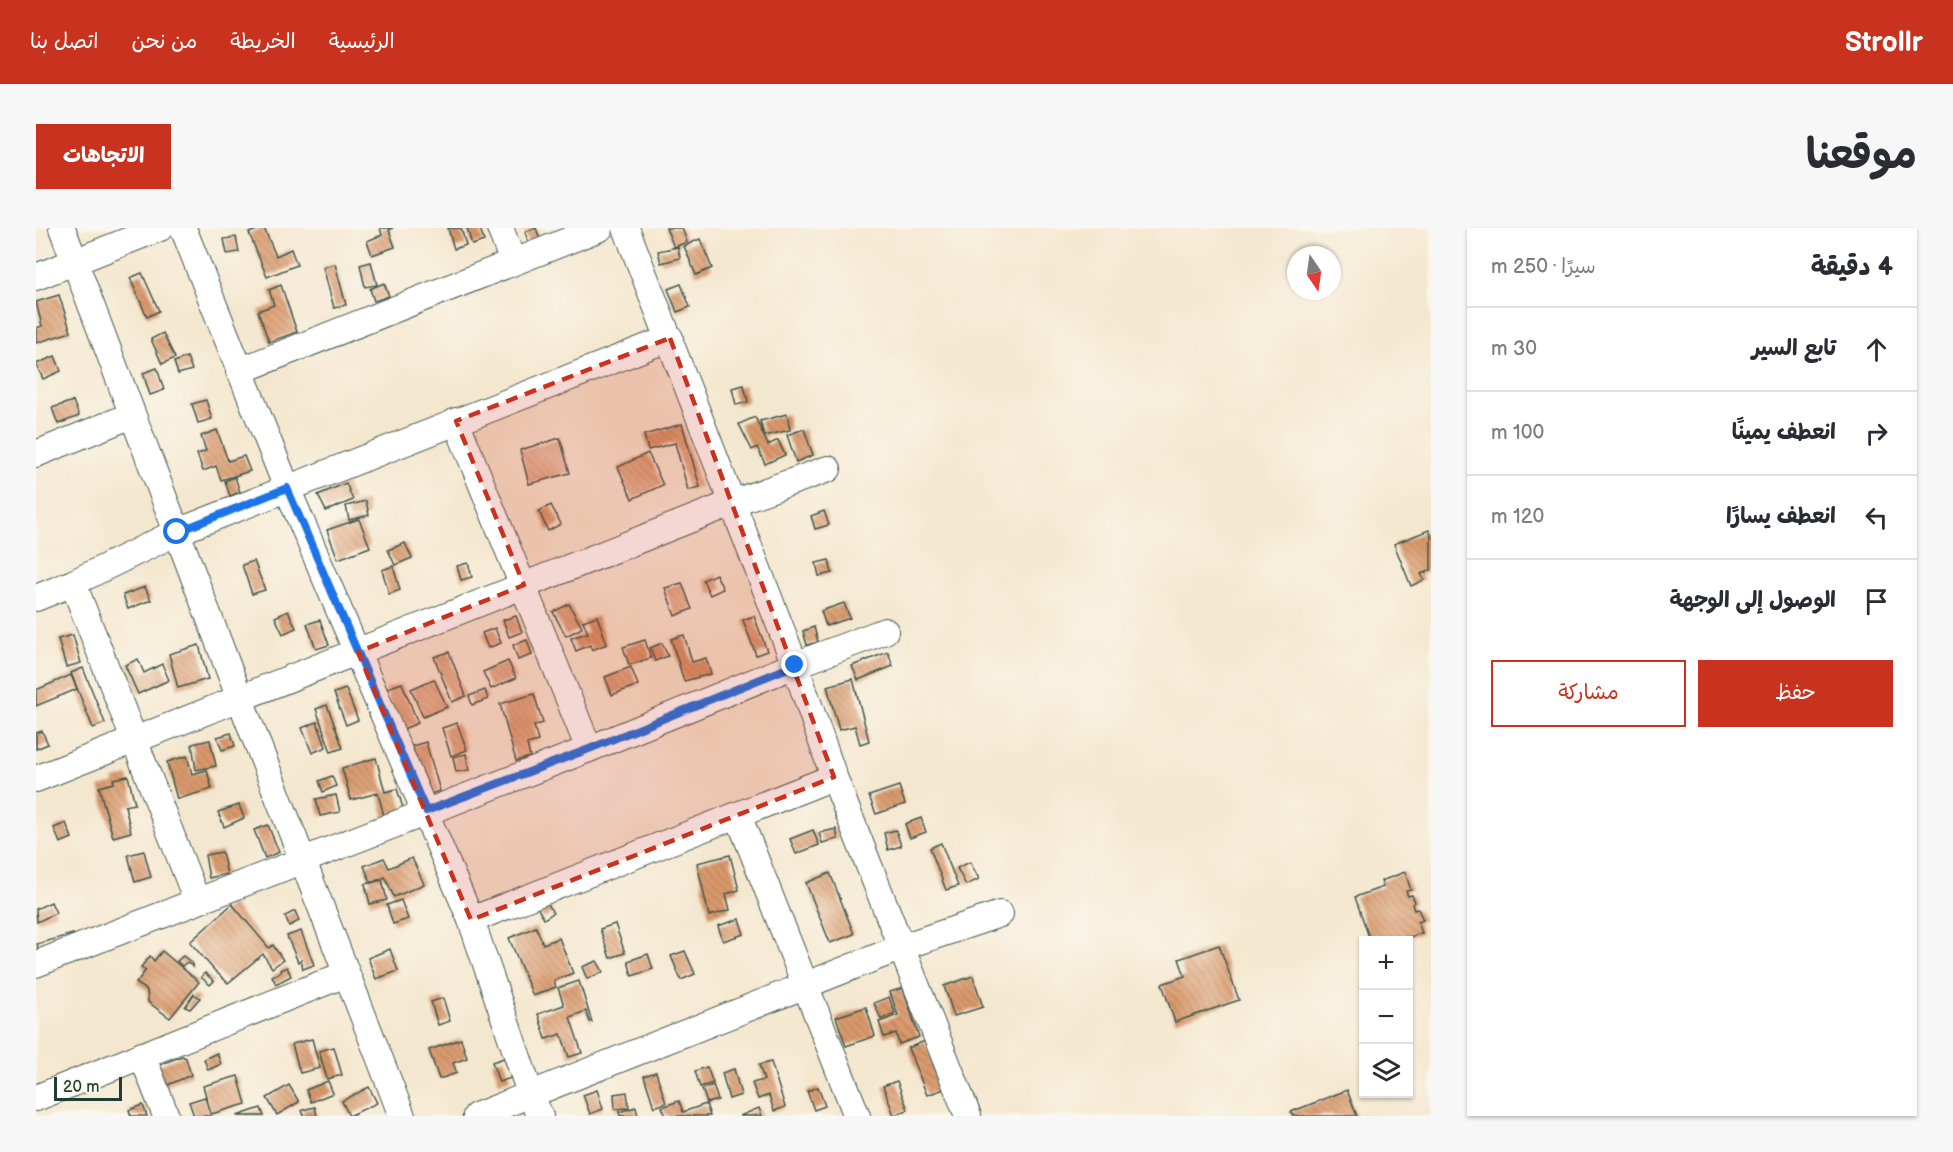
<!DOCTYPE html>
<html lang="ar">
<meta charset="utf-8">
<style>
body{margin:0;font-family:"Balsamiq Sans","Playpen Sans Arabic",sans-serif;background:#f7f7f7;color:#2b2b33;direction:rtl}
.controls{position:absolute;right:18px;bottom:18px;display:grid;overflow:hidden;border-radius:0px;box-shadow:0 2px 4px #0004}
.controls button{width:54px;height:54px;display:grid;place-items:center;padding:0;border:0;border-bottom:2px solid #e1e1e2;background:#fff;color:#2b2b33;font:30px sans-serif}
.compass{position:absolute;left:1251px;top:18px;width:54px;height:54px;border-radius:50%;background:#fff;box-shadow:0 2px 4px #0004;rotate:167deg}
.scale{position:absolute;left:18px;bottom:15px;width:68px;box-sizing:border-box;padding-left:6px;border:3px solid #1f3d34;border-top:0;font-size:16px;line-height:21px;white-space:nowrap;color:#1f3d34;-webkit-text-stroke:4px #fbf7ec;paint-order:stroke}
.stop{position:absolute;width:18px;height:18px;margin:-14px;border:4px solid #1a73e8;border-radius:50%;background:#fff}
.stop.end{background:#1a73e8;border-color:#fff;box-shadow:0 2px 6px #0008}
.list{margin:0;padding:0;list-style:none}
h2{display:flex;justify-content:space-between;align-items:center;height:78px;margin:0;padding:0 24px;font-size:26px}
h2 small{font-size:20px;font-weight:400;color:#7c7c81}
.list li{display:grid;grid-template-columns:39px 1fr auto;gap:18px;align-items:center;box-sizing:border-box;height:84px;padding:0 24px;border-top:2px solid #e1e1e2}
.list b{display:block;font-size:22px;white-space:nowrap}
.list em{font-size:20px;font-style:normal;color:#7c7c81}
.actions{display:flex;gap:12px;padding:18px 24px}
.actions a{flex:1;padding:14px 0;border:2px solid #c8321e;border-radius:0px;text-align:center;font-size:21px;color:#c8321e}
.actions .main{background:#c8321e;color:#fff}
.icon{flex:none;width:33px;height:33px;fill:none;stroke:currentColor;stroke-width:2;stroke-linecap:round;stroke-linejoin:round}
.map{position:relative;flex:none;width:1395px;height:888px;overflow:hidden;direction:ltr;border-radius:0px}
header{display:flex;align-items:center;gap:36px;box-sizing:border-box;height:84px;padding:0 30px;background:#c8321e;color:#fff}
header strong{font-size:28px}
nav{display:flex;gap:33px;margin-inline-start:auto;font-size:21px}
.intro{display:flex;align-items:center;justify-content:space-between;box-sizing:border-box;height:144px;padding:0 36px}
h1{margin:0;font-size:42px}
.button{padding:15px 27px;border-radius:0px;background:#c8321e;color:#fff;font-size:21px;font-weight:700}
main{display:flex;gap:36px;padding:0 36px}
aside{flex:1;background:#fff;border-radius:0px;box-shadow:0 2px 4px #0004}
.map>svg:first-child{display:block}
</style>
<header>
<strong>Strollr</strong>
<nav><a>الرئيسية</a><a>الخريطة</a><a>من نحن</a><a>اتصل بنا</a></nav>
</header>
<div class="intro"><h1>موقعنا</h1><a class="button">الاتجاهات</a></div>
<main>
<aside>
<h2>4 دقيقة<small>سيرًا · 250 m</small></h2>
<ul class="list">
<li><svg class="icon" aria-label="ahead" viewBox="0 0 24 24"><path d="M12 20V5M6 11l6-6 6 6"/></svg><div><b>تابع السير</b></div><em>30 m</em></li>
<li><svg class="icon" aria-label="right" viewBox="0 0 24 24"><path d="M7 20v-9h11M14 6l5 5-5 5"/></svg><div><b>انعطف يمينًا</b></div><em>100 m</em></li>
<li><svg class="icon" aria-label="left" viewBox="0 0 24 24"><path d="M17 20v-9H6M10 6l-5 5 5 5"/></svg><div><b>انعطف يسارًا</b></div><em>120 m</em></li>
<li><svg class="icon" aria-label="arrive" viewBox="0 0 24 24"><path d="M6 21V4h12l-3 4 3 4H6"/></svg><div><b>الوصول إلى الوجهة</b></div></li>
</ul>
<div class="actions"><a class="main">حفظ</a><a>مشاركة</a></div>
</aside>
<div class="map">
<svg width="1395" height="888" viewBox="0 0 1395 888">
<defs>
<pattern id="building-back-hatch" width="6" height="6" patternUnits="userSpaceOnUse" patternTransform="scale(1.5)"><rect width="6" height="6" fill="#db9a6c"/><path d="M-1 5l2 2M0 0l6 6M5-1l2 2" fill="none" stroke="#b17f5a"/></pattern>
</defs>
<rect width="100%" height="100%" fill="#fbf7ec"/>
<filter id="ink" filterUnits="userSpaceOnUse"><feTurbulence type="fractalNoise" baseFrequency=".0167" numOctaves="2"/><feDisplacementMap in="SourceGraphic" scale="12" xChannelSelector="R" yChannelSelector="G"/><feConvolveMatrix kernelMatrix="1 2 1 2 8 2 1 2 1" color-interpolation-filters="sRGB"/></filter>
<filter id="wash" filterUnits="userSpaceOnUse"><feTurbulence type="fractalNoise" baseFrequency=".008" numOctaves="4" result="noise"/><feDisplacementMap in="SourceGraphic" scale="24" xChannelSelector="R" yChannelSelector="G"/><feGaussianBlur stdDeviation="1.35" result="paint"/><feColorMatrix in="noise" values="0 0 0 0 0 0 0 0 0 0 0 0 0 0 0 0 0 1.4 0 .05"/><feComposite in="paint" operator="in"/></filter>
<g filter="url(#wash)">
<rect width="100%" height="100%" fill="#f4e7cf"/>
<g id="blocks">
<g fill="url(#building-back-hatch)">
<polygon points="226,0 228,0 240,28 255,21 261,37 231,49 213,5"/>
<polygon points="344,0 357,0 353,2 359,19 336,27 331,13 346,7"/>
<polygon points="412,0 425,0 430,17 418,21"/>
<polygon points="431,0 444,0 448,13 436,17"/>
<polygon points="500,0 505,15 494,19 489,4"/>
<polygon points="630,0 646,0 651,14 638,19"/>
<polygon points="200,9 203,24 191,26 188,11"/>
<polygon points="664,11 676,40 660,47 648,18"/>
<polygon points="642,19 644,30 625,35 622,23"/>
<polygon points="335,34 341,57 329,59 324,37"/>
<polygon points="299,36 310,77 298,80 287,39"/>
<polygon points="106,45 123,83 111,89 94,50"/>
<polygon points="348,55 353,68 338,73 334,61"/>
<polygon points="645,56 654,79 641,84 632,61"/>
<polygon points="245,57 261,104 233,114 222,83 238,77 233,62"/>
<polygon points="23,67 35,104 0,115 0,100 6,98 0,74"/>
<polygon points="127,105 139,130 126,136 115,111"/>
<polygon points="19,128 25,143 7,151 0,136"/>
<polygon points="151,129 156,142 142,146 138,134"/>
<polygon points="121,140 128,162 114,167 107,145"/>
<polygon points="708,157 712,174 700,177 696,160"/>
<polygon points="170,172 176,191 162,195 156,176"/>
<polygon points="37,173 43,188 22,196 16,180"/>
<polygon points="751,186 754,202 728,208 724,193"/>
<polygon points="719,189 732,217 742,212 749,227 729,236 721,219 716,222 703,196"/>
<polygon points="646,196 664,259 652,262 639,215 612,222 608,207"/>
<polygon points="768,201 777,227 760,234 751,207"/>
<polygon points="181,202 192,233 208,228 214,243 185,252 180,238 167,243 161,226 170,223 165,208"/>
<polygon points="524,210 534,245 493,256 484,222"/>
<polygon points="612,225 627,257 596,271 582,239"/>
<polygon points="199,249 204,264 194,268 189,253"/>
<polygon points="310,255 317,272 290,283 282,267"/>
<polygon points="330,273 333,287 313,292 310,278"/>
<polygon points="515,277 525,296 512,303 503,283"/>
<polygon points="788,283 793,297 779,301 775,288"/>
<polygon points="323,291 334,319 302,331 291,302"/>
<polygon points="1393,302 1395,307 1395,342 1385,346 1388,352 1375,358 1358,316"/>
<polygon points="369,315 376,330 359,337 352,322"/>
<polygon points="793,332 796,345 783,348 780,335"/>
<polygon points="218,333 229,362 216,366 206,337"/>
<polygon points="432,335 436,349 425,352 421,338"/>
<polygon points="357,338 364,362 353,366 346,342"/>
<polygon points="680,346 687,361 674,367 667,352"/>
<polygon points="646,355 656,381 639,388 629,360"/>
<polygon points="109,359 115,372 92,381 87,367"/>
<polygon points="808,375 814,390 790,398 785,383"/>
<polygon points="533,376 546,400 530,408 517,384"/>
<polygon points="252,383 260,400 247,406 239,389"/>
<polygon points="480,388 486,404 473,409 467,392"/>
<polygon points="561,388 571,416 556,422 554,417 540,423 535,410 552,405 547,393"/>
<polygon points="718,388 731,423 720,427 707,392"/>
<polygon points="284,392 293,417 280,421 271,396"/>
<polygon points="778,399 782,414 771,417 767,403"/>
<polygon points="459,400 465,415 452,420 446,405"/>
<polygon points="37,407 45,435 30,439 22,411"/>
<polygon points="648,407 656,434 670,430 675,446 648,453 635,411"/>
<polygon points="491,412 496,427 482,432 477,417"/>
<polygon points="609,412 615,430 593,437 587,419"/>
<polygon points="626,415 632,428 619,433 614,420"/>
<polygon points="163,417 172,451 142,460 133,426"/>
<polygon points="413,424 430,468 416,474 398,429"/>
<polygon points="852,424 857,438 822,452 816,438"/>
<polygon points="102,431 108,445 126,436 133,452 102,466 89,437"/>
<polygon points="472,433 480,450 455,461 447,444"/>
<polygon points="595,439 602,457 576,467 569,449"/>
<polygon points="47,440 69,495 57,500 35,445"/>
<polygon points="35,447 41,461 0,478 0,462"/>
<polygon points="398,451 411,479 387,489 375,461"/>
<polygon points="817,451 833,513 824,516 819,498 803,502 791,458"/>
<polygon points="366,455 382,495 365,502 349,461"/>
<polygon points="310,461 322,492 310,497 298,465"/>
<polygon points="449,462 452,471 436,477 433,468"/>
<polygon points="498,466 507,495 498,498 502,513 491,516 494,529 480,533 464,476"/>
<polygon points="291,477 307,520 295,524 280,481"/>
<polygon points="281,494 290,519 276,525 266,500"/>
<polygon points="421,495 431,522 415,528 406,500"/>
<polygon points="6,503 12,516 0,521 0,505"/>
<polygon points="195,505 199,518 186,522 181,509"/>
<polygon points="174,512 180,538 160,542 156,516"/>
<polygon points="390,514 404,563 390,567 376,518"/>
<polygon points="430,526 433,542 420,544 417,529"/>
<polygon points="151,528 156,546 171,542 176,561 141,571 131,534"/>
<polygon points="340,530 349,564 361,561 369,586 349,592 342,565 315,572 306,540"/>
<polygon points="92,548 99,576 89,578 95,604 77,609 63,559 78,555 77,551"/>
<polygon points="296,548 300,558 287,564 283,553"/>
<polygon points="863,558 869,576 840,586 833,568"/>
<polygon points="300,567 304,584 284,588 280,571"/>
<polygon points="203,577 208,590 188,599 182,584"/>
<polygon points="885,590 890,604 874,610 869,596"/>
<polygon points="30,595 36,610 24,615 18,600"/>
<polygon points="232,597 243,624 229,630 218,602"/>
<polygon points="800,601 802,611 786,615 783,605"/>
<polygon points="777,602 783,617 760,626 754,611"/>
<polygon points="860,602 865,618 852,622 848,605"/>
<polygon points="905,615 922,658 910,662 894,620"/>
<polygon points="108,623 115,649 99,654 92,627"/>
<polygon points="186,624 191,646 173,650 169,627"/>
<polygon points="694,627 703,662 690,666 694,682 673,688 661,635"/>
<polygon points="348,630 353,640 376,630 388,656 358,669 349,649 335,655 328,638"/>
<polygon points="934,634 943,651 930,657 921,640"/>
<polygon points="1369,644 1375,662 1370,663 1372,668 1376,667 1379,674 1376,676 1378,682 1382,681 1387,692 1382,694 1386,705 1364,712 1334,712 1319,669 1347,659 1345,653"/>
<polygon points="794,645 818,706 794,715 770,655"/>
<polygon points="346,652 351,672 334,676 329,656"/>
<polygon points="365,672 372,691 357,696 351,677"/>
<polygon points="510,672 517,685 508,691 500,677"/>
<polygon points="15,674 20,685 1,694 0,681"/>
<polygon points="196,676 233,720 237,717 247,732 236,740 227,726 192,755 178,742 154,714"/>
<polygon points="259,683 263,693 253,698 249,688"/>
<polygon points="703,691 708,706 687,713 682,698"/>
<polygon points="579,696 589,725 574,730 564,701"/>
<polygon points="500,699 507,716 523,710 537,745 518,753 520,759 497,768 473,710"/>
<polygon points="265,703 278,737 267,741 265,732 262,734 251,708"/>
<polygon points="37,706 42,724 6,734 1,716"/>
<polygon points="1183,717 1203,772 1139,794 1126,756 1149,748 1143,731"/>
<polygon points="354,721 362,743 340,751 332,730"/>
<polygon points="126,723 163,754 134,790 112,774 111,762 100,755 110,742 105,739 114,728 118,733"/>
<polygon points="649,723 659,746 645,752 635,728"/>
<polygon points="612,726 617,741 596,748 592,733"/>
<polygon points="147,728 156,735 157,739 151,734 146,738 141,733"/>
<polygon points="561,733 567,744 551,751 546,739"/>
<polygon points="251,739 255,748 240,756 236,748 245,744 244,742"/>
<polygon points="169,745 178,753 174,757 165,749"/>
<polygon points="937,748 947,779 918,788 908,758"/>
<polygon points="543,753 556,794 554,794 550,783 534,789 546,825 533,829 525,806 510,811 502,786 528,777 522,760"/>
<polygon points="867,760 883,809 863,816 860,805 848,809 843,794 862,787 854,764"/>
<polygon points="158,766 164,770 154,781 149,779"/>
<polygon points="853,769 859,785 845,791 838,775"/>
<polygon points="407,770 414,793 402,797 395,774"/>
<polygon points="830,779 839,808 810,818 800,789"/>
<polygon points="276,811 284,840 264,845 256,816"/>
<polygon points="425,811 431,830 417,835 421,845 403,851 393,822"/>
<polygon points="889,813 908,861 891,867 872,820"/>
<polygon points="298,819 306,847 291,851 283,823"/>
<polygon points="181,825 185,836 172,842 168,831"/>
<polygon points="146,828 150,830 155,847 127,859 118,839"/>
<polygon points="468,830 475,850 463,854 456,834"/>
<polygon points="735,834 749,879 738,883 733,867 722,871 716,855 728,852 723,837"/>
<polygon points="671,839 677,855 664,859 659,843"/>
<polygon points="698,841 705,867 693,871 686,845"/>
<polygon points="620,844 630,875 618,879 608,848"/>
<polygon points="202,848 210,876 175,886 167,858"/>
<polygon points="292,853 297,865 275,874 270,862"/>
<polygon points="861,853 872,882 858,887 847,858"/>
<polygon points="253,857 263,874 241,887 231,870"/>
<polygon points="677,857 682,872 671,875 666,861"/>
<polygon points="333,859 341,875 313,888 306,873"/>
<polygon points="782,859 789,878 778,882 771,863"/>
<polygon points="561,862 567,881 554,886 547,867"/>
<polygon points="1311,862 1321,888 1257,888 1255,884"/>
<polygon points="591,864 593,880 579,881 578,866"/>
<polygon points="169,869 175,888 158,888 153,874"/>
<polygon points="643,873 647,884 670,876 674,888 630,888 626,879"/>
<polygon points="107,877 111,888 95,888 93,882"/>
<polygon points="279,879 281,888 268,888 266,882"/>
<polygon points="600,879 602,888 584,888 583,884"/>
<polygon points="225,880 228,888 201,888"/>
<polygon points="723,880 726,888 704,888"/>
</g>
</g>
</g>
<g filter="url(#ink)">
<use href="#blocks" fill-opacity="0" stroke="#3f564b" stroke-width="1.5"/>
<g fill="none" stroke-linecap="round" stroke-linejoin="round">
<defs>
<g id="minor">
<polyline points="26,0 204,471 366,888"/>
<polyline points="147,0 251,260 435,692 494,865 504,888"/>
<polyline points="464,0 477,34"/>
<polyline points="590,0 759,437 798,549 932,888"/>
<polyline points="0,49 124,0"/>
<polyline points="203,143 564,0"/>
<polyline points="420,193 553,521"/>
<polyline points="0,226 96,187"/>
<polyline points="37,355 161,673"/>
<polyline points="0,370 37,355 141,304 634,110"/>
<polyline points="0,551 696,275 792,241"/>
<polyline points="702,587 821,888"/>
<polyline points="435,692 798,549"/>
<polyline points="0,736 553,521 759,437 849,403"/>
<polyline points="106,827 130,888"/>
<polyline points="0,870 310,746"/>
<polyline points="440,888 866,719 964,686"/>
</g>
</defs>
<use href="#minor" stroke="#3f564b" stroke-width="28"/>
<use href="#minor" stroke="#fff" stroke-width="26"/>
</g>
</g>
<g fill="none" stroke-linecap="round" stroke-linejoin="round" filter="url(#ink)">
<polyline stroke="#1a73e8" stroke-width="8" points="141,304 251,260 390,583 553,521 759,437"/>
</g>
<path fill="#c8321e" fill-opacity="0.2" stroke="#c8321e" stroke-width="4.5" stroke-dasharray="12 8" stroke-linejoin="round" d="M 634,110 L 798,549 L 435,692 L 322,424 L 488,357 L 420,193 Z"/>
</svg>
<div class="controls">
<button>+</button>
<button>−</button>
<button><svg class="icon" aria-label="layers" viewBox="0 0 24 24"><path d="M12 4l9 5-9 5-9-5zM3 14l9 5 9-5"/></svg></button>
</div>
<svg class="compass" viewBox="-18 -18 36 36"><path d="M0-13l5 13h-10z" fill="#e53935"/><path d="M0 13l5-13h-10z" fill="#7c7c81"/></svg>
<div class="scale">20 m</div>
<div class="stop" style="left:141px;top:304px"></div>
<div class="stop end" style="left:759px;top:437px"></div>
</div>
</main>
